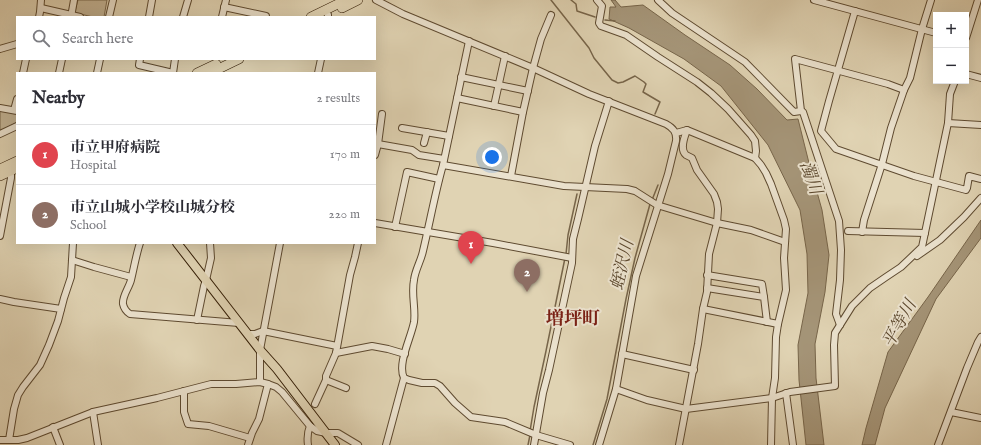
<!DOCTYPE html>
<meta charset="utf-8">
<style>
body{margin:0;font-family:"IM FELL English","Noto Serif JP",serif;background:#f7f7f7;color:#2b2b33}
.controls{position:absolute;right:12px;top:12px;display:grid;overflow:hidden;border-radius:0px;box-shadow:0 4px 16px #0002}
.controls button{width:36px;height:36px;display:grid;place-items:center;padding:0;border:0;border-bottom:1px solid #e1e1e2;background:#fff;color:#2b2b33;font:20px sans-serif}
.you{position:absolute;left:492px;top:157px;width:14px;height:14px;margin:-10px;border:3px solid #fff;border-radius:50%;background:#1a73e8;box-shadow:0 0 0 6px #1a73e833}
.badge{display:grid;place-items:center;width:26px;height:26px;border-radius:50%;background:#8f2418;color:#fff;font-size:13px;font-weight:700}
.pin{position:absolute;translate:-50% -33px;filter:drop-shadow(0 1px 2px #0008)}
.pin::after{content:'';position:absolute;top:21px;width:14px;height:12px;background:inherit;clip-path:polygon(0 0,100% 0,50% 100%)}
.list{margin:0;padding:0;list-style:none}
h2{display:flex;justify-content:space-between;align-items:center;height:52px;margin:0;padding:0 16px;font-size:17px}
h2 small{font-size:13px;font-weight:400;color:#7c7c81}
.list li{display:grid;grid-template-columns:26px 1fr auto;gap:12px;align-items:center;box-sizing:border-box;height:60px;padding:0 16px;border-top:1px solid #e1e1e2}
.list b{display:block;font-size:15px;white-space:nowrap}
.list p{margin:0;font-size:13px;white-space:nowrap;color:#7c7c81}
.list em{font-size:13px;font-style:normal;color:#7c7c81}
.icon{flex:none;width:22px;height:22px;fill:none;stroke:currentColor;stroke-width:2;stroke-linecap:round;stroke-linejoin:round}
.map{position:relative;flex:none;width:981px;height:445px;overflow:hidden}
.search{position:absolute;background:#fff;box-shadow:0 4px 16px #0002;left:16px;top:16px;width:360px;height:44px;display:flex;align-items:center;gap:10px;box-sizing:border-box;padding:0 14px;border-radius:0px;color:#7c7c81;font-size:15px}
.panel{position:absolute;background:#fff;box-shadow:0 4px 16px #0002;left:16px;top:72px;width:360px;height:172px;border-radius:0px}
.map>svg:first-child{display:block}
</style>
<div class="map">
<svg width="981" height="445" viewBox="0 0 981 445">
<rect width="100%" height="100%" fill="#e0d3b3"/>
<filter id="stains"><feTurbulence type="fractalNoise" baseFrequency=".005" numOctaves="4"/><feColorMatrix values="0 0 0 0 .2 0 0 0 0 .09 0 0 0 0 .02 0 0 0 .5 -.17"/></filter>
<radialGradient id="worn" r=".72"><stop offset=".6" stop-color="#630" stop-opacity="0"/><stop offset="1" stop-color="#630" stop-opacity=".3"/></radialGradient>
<g fill="#c3b495" stroke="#7b684d">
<polygon points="78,0 107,0 104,17 93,17 76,13 75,11"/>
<polygon points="0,110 17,113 17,122 0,131"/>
</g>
<g fill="#a59578" stroke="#77654a">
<polygon points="611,0 615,0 621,7 643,5 685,35 730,65 757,89 787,120 798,119 810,167 822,210 829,255 825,292 815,344 816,378 824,445 806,445 799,380 798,345 808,293 807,254 800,210 768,145 721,86 684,59 629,28 609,19 610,7 616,7"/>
<polygon points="981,220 981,238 936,299 885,408 875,445 862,445 866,428 888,352 928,297"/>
</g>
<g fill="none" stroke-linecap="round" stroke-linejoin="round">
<g stroke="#77654a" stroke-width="1.5">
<polyline points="551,0 589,48 594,58 612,80 618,83 623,82 635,76 644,82 646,84 643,92 660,102 655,114"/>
<polyline points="571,0 576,4 577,11 595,17"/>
<polyline points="605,20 615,21"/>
<polyline points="652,200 658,185"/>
<polyline points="566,254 568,235 577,194"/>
<polyline points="530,431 534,407 546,351 565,258"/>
<polyline points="528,445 530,435"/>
<polyline points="593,445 607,399 626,299 635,258 650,204"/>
</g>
<defs>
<g id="minor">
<path d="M 376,0 L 403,14 L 533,68 L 589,94 L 666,124 C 673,128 677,132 676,141 L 668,174 L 636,276 L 616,389 L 599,445"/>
<polyline points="597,0 602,6 599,23 601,26 626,35 658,57 697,82 711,93 728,109 751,135 755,141 756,151 755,158"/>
<polyline points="658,0 672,13 745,62 794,112 801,111 803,112 839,221 841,250 840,280 836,314 840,325"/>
<polyline points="814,0 936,33"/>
<polyline points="224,7 266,16 266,17"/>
<polyline points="41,8 80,17"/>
<polyline points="855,11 829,101 821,131 836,149 914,176 966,190 967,188 969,176 981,179"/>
<polyline points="39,17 40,12 41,0"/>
<polyline points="71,17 74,0"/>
<polyline points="109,17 113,0"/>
<polyline points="149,17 152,0"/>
<polyline points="183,17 188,0"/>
<polyline points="222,17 226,0"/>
<polyline points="328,17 328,15"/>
<polyline points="966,38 978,0"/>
<path d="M 469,41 L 443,165 C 435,193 430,222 423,251 C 421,261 415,270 414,280 C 411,294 416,309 414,322 C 411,338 397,364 404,378 L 409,380 L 422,383 L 435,383 L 440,386 L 455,403 L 471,417 L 505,422 L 536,435 L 570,445"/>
<polyline points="0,49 17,44"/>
<polyline points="140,59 139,65 173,73"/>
<polyline points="23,73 26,59"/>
<polyline points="59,73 62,59"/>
<polyline points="97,73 100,59"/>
<polyline points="173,73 175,59"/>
<polyline points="318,73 321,59"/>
<polyline points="966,74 981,78"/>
<polyline points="461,77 528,91"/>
<polyline points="457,98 523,112"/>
<polyline points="494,106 505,56"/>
<polyline points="0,108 17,111"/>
<polyline points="14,110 17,99"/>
<polyline points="801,111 795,59 888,84 904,90"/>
<polyline points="948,123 981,125"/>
<polyline points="402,128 449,136"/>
<polyline points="676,133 687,130 755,158 761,165 766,173 771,184 784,220 786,229 784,258 786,290 778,324 776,337 775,378 772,398 771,445"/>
<polyline points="0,134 17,126"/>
<polyline points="424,143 427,132"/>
<polyline points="378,144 412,150 419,155 444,159"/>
<polyline points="375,155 378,144 382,114"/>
<polyline points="443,165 564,186 627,189 635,191 657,205 717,223 751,230 785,242"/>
<polyline points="511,176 523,112 533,68 541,39 551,15"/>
<polyline points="375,223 493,243 572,258"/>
<polyline points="395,227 407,172 439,179"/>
<polyline points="848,231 925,233"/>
<polyline points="862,232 864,220 882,164 891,128 904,90 910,78 922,29 931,0"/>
<polyline points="0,236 11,178 11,175 10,171"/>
<path d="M 140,243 C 136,255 134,268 131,280 C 129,288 122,296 123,304 C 124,309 127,312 130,314 L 239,323"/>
<polyline points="917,256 940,240 964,217 981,198"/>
<polyline points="72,260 94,267 131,277"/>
<polyline points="707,275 762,284 764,297"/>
<polyline points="707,288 764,297 767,322"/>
<polyline points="0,299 14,302 61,309"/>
<polyline points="703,309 778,324"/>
<polyline points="197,320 204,286 206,280 211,258 210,243"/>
<polyline points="248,334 255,334 263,331 337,346"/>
<polyline points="336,353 372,346 388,349 405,354"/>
<polyline points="622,354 694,370"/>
<polyline points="326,380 346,388"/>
<polyline points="260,382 260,350 280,243"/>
<polyline points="616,389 647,400 686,409 772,398 790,392 835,386 834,345 835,333 852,306 870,288 886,277 901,267 922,247 948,123 950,94 955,81"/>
<polyline points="184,391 184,412 188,424 209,426 250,438"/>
<polyline points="786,393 793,445"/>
<polyline points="315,404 326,380 326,376 336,353 350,275 355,257 358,243"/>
<polyline points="93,412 98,445"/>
<polyline points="951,412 981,418"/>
<polyline points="53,427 60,445"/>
<polyline points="0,440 18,440 27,438 93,412 157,398 211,384 236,384 260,382 268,384 276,387 282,392 310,426 317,431 326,433 338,433 358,445"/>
<polyline points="9,440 14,409 18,395 23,387 40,365 49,345 58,321 64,298 71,277 73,243"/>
<polyline points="248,445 252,433 259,419 268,384"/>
<path d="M 308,445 C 307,438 307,433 310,426"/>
<polyline points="386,445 404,378"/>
<polyline points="534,445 543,393 549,370 572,263 573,239 578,219 595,146 609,101"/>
<path d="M 679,445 L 698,344 L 703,309 L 707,292 L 709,254 L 717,223 L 718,209 L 717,202 L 714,194 L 697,170 L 692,158 C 690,157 688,156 686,155 C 679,149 685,136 687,130"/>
<polyline points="938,445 967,368 978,342 981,337"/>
</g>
<polyline id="major" points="177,243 260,350 277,369 335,445"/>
<g id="highway">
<polyline points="342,8 358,0"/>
<polyline points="311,17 346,0"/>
<polyline points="197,73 216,64"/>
<polyline points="210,73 239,59"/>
<polyline points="0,169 17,161"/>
<polyline points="0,176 17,168"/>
</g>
</defs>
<use href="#minor" stroke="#5e4a30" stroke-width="8"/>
<use href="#major" stroke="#331d05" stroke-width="10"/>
<use href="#highway" stroke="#331d05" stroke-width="10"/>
<use href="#minor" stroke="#ebe2ce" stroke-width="6"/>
<use href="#major" stroke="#e0d3b3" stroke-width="8"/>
<use href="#highway" stroke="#e0d3b3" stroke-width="9"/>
</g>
<g text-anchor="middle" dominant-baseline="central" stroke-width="4" stroke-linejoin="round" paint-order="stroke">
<g font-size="17" font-style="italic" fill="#5b472d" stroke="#ebe2ce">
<text transform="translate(810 178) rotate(70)">濁川</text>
<text transform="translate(623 265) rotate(-77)">蛭沢川</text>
<text transform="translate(900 324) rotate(-61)">平等川</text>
</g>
<g font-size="18" font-weight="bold" fill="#7a1f14" stroke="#ebe2ce">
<text x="573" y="319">増坪町</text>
</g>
</g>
<rect width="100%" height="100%" filter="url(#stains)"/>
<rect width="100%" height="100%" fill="url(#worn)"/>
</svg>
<div class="controls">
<button>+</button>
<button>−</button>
</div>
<div class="you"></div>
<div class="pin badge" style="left:471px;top:264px;background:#e0444e">1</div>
<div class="pin badge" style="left:527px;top:292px;background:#8d6e63">2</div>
<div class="search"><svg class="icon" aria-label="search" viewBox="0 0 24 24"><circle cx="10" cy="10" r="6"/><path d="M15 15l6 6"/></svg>Search here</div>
<section class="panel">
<h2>Nearby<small>2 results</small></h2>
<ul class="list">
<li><span class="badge" style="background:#e0444e">1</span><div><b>市立甲府病院</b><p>Hospital</p></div><em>170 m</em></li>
<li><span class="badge" style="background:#8d6e63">2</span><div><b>市立山城小学校山城分校</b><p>School</p></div><em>220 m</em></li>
</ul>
</section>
</div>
